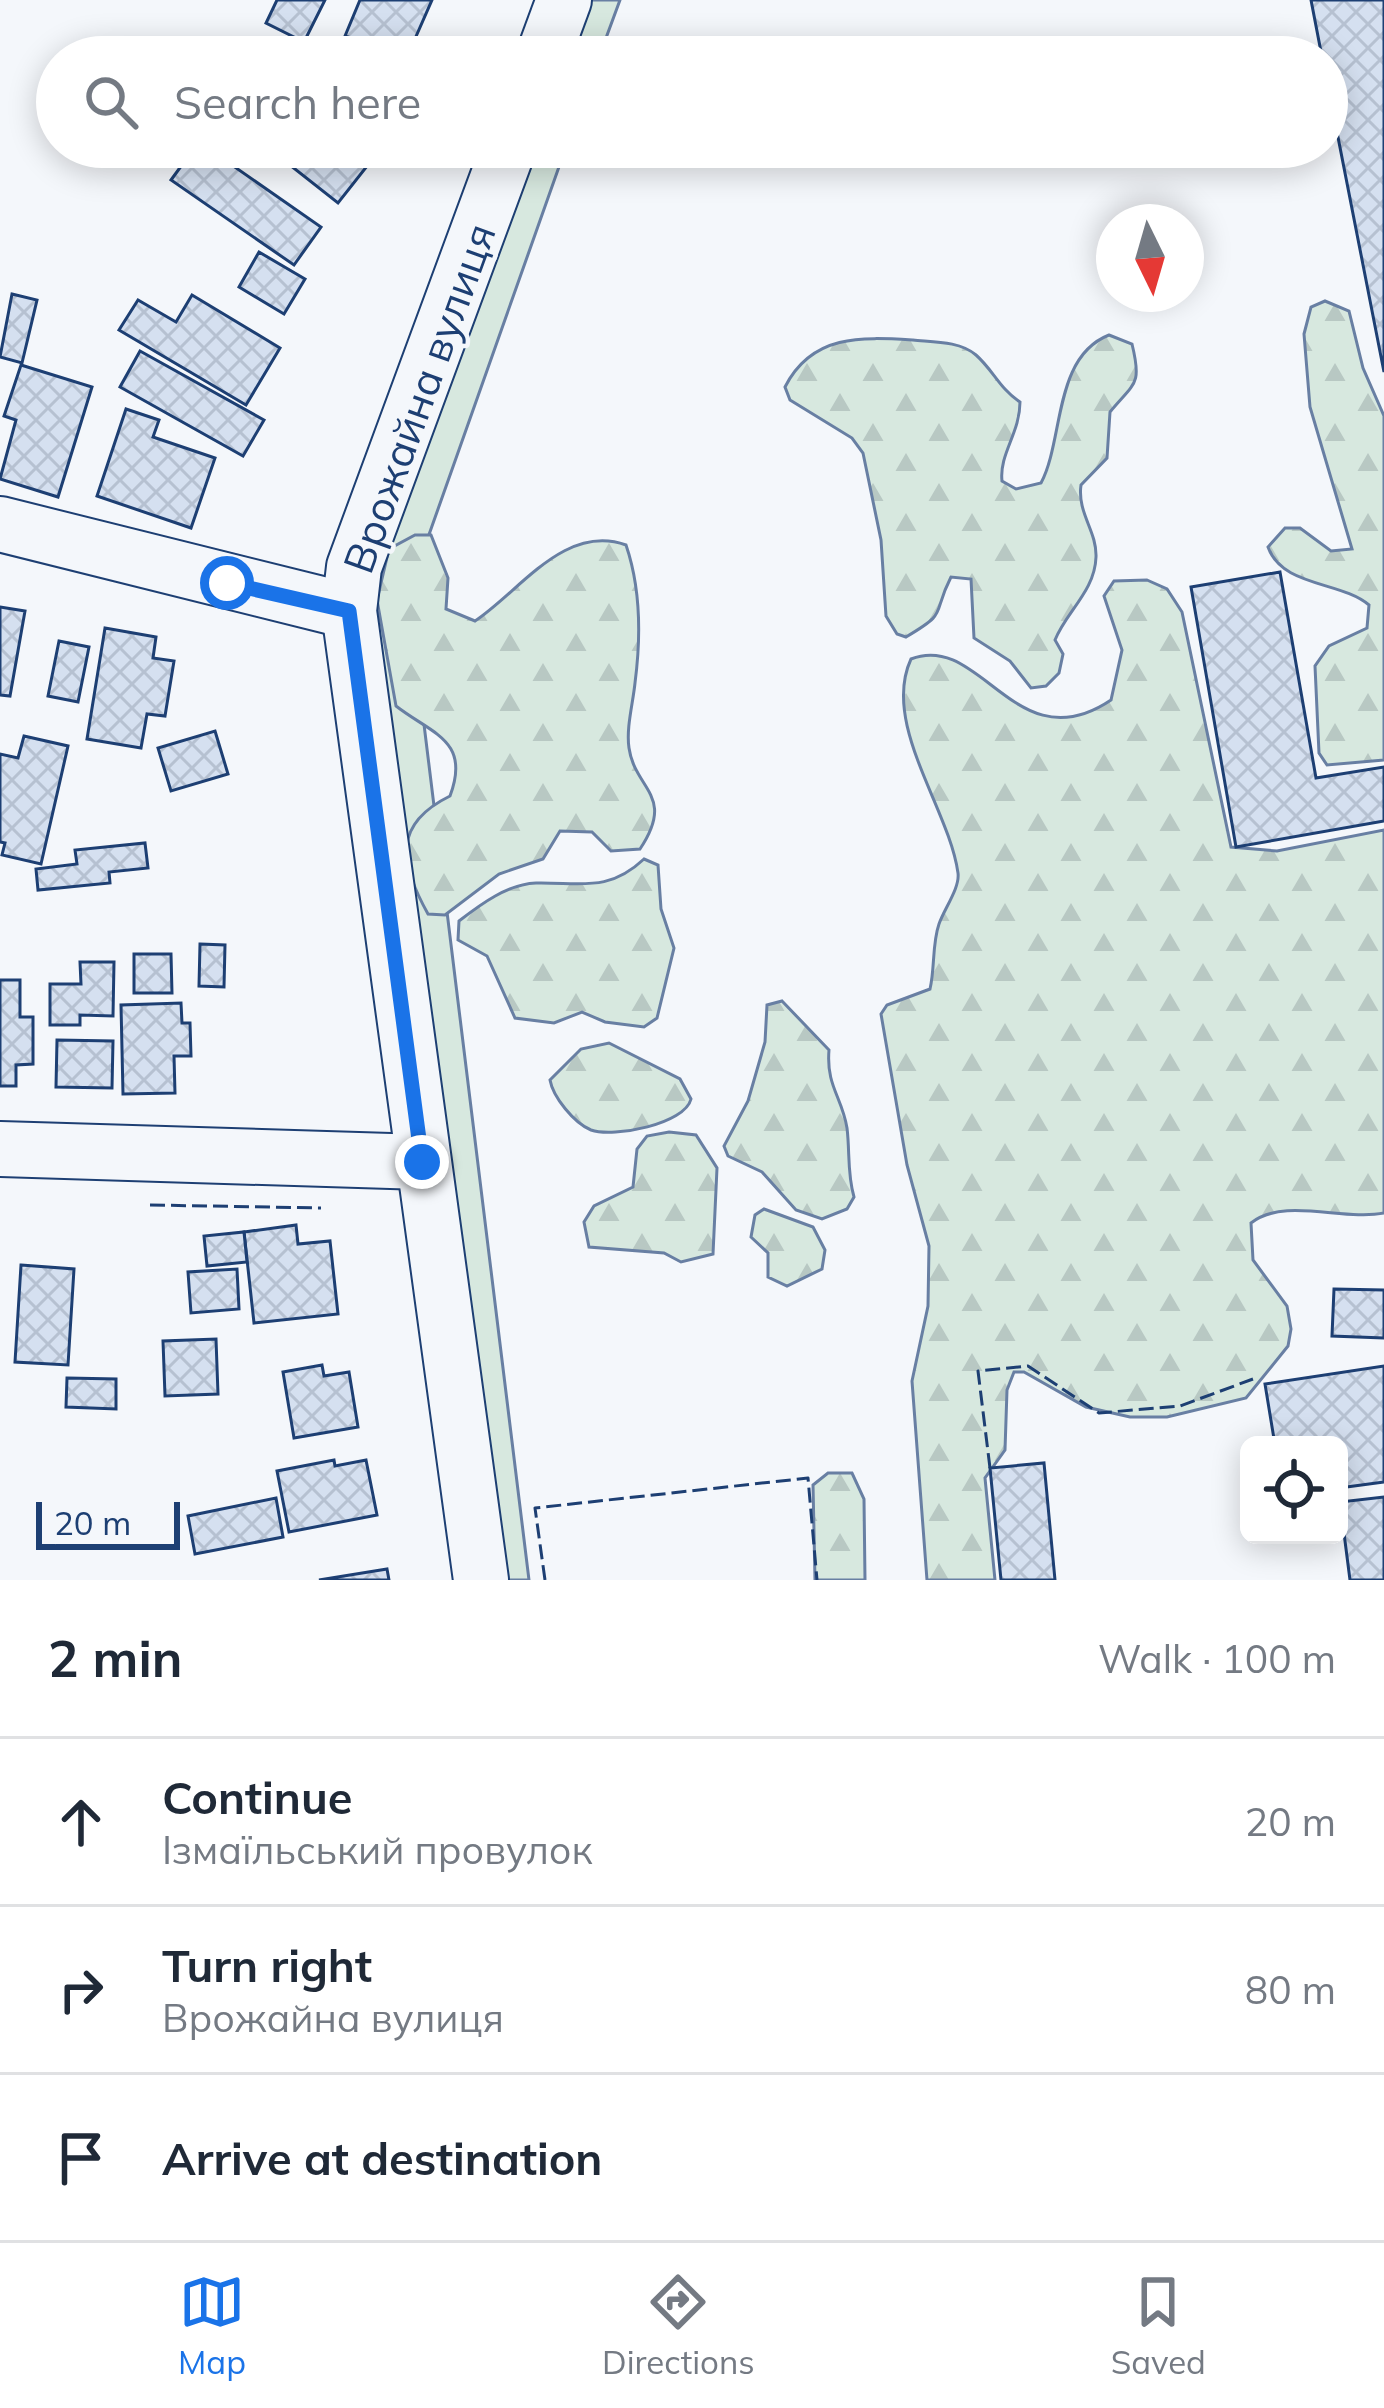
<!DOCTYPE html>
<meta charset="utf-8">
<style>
body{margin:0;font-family:Mulish,sans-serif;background:#f2f2f3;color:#1f2937}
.controls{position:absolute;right:36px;bottom:36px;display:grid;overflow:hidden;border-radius:18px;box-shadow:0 6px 30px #0003}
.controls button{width:108px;height:108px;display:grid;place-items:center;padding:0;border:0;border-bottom:3px solid #e0e1e3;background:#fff;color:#1f2937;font:60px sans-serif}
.compass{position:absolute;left:1096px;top:204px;width:108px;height:108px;border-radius:50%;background:#fff;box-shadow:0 6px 30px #0003;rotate:175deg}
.scale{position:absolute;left:36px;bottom:30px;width:144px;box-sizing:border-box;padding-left:12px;border:6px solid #1d3f73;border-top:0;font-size:33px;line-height:42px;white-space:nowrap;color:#1d3f73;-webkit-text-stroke:9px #f4f7fb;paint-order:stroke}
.stop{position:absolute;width:36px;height:36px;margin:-27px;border:9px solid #1a73e8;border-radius:50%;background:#fff}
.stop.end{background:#1a73e8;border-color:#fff;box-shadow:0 3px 12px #0008}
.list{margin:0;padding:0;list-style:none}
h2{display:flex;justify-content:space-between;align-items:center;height:156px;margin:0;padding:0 48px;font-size:51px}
h2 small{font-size:39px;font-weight:400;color:#747a83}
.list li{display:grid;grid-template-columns:78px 1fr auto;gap:36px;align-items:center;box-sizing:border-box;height:168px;padding:0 48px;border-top:3px solid #e0e1e3}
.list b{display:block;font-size:45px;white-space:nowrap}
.list p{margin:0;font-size:39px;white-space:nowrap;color:#747a83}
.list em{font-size:39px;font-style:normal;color:#747a83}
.icon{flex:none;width:66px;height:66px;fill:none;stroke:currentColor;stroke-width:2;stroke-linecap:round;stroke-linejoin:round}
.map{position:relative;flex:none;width:1384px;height:1580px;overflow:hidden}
.search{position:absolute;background:#fff;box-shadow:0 6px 30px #0003;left:36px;right:36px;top:36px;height:132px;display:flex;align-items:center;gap:30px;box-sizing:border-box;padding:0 42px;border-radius:66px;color:#747a83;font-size:45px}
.sheet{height:660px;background:#fff}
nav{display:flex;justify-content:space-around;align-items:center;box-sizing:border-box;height:168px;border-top:3px solid #e0e1e3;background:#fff;font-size:33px;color:#747a83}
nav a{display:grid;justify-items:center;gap:6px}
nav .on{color:#1a73e8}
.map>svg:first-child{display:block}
</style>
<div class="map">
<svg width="1384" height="1580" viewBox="0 0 1384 1580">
<defs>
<pattern id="forest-firs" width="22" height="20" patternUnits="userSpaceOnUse" patternTransform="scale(3)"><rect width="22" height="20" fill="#d7e8df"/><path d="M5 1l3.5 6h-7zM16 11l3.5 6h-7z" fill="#b8c8c3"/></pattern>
<pattern id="building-cross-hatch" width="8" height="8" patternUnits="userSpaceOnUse" patternTransform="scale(3)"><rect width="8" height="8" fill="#d5e0f0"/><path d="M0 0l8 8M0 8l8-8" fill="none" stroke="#b6c1d1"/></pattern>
</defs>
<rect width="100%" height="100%" fill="#f4f7fb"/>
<g fill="#d7e8df" stroke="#687fa3" stroke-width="3">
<polygon points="582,0 620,0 599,57 561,57"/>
<polygon points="528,147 566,147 408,594 529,1580 500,1580 369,596"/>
</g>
<g fill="url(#forest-firs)" stroke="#687fa3" stroke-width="3">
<path d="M 1325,301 L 1349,311 L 1363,368 L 1384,416 L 1384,760 L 1327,765 L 1319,753 L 1315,666 L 1329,646 L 1367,628 L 1369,605 C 1341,581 1282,587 1268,547 L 1285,528 L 1300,528 L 1331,551 L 1352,549 L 1310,407 L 1304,334 L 1311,307 Z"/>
<path d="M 1109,335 L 1132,344 C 1142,385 1135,382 1110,412 L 1107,458 L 1081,485 C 1077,513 1097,531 1096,557 C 1095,591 1066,612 1055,640 L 1063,654 L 1059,673 L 1046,686 L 1031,688 L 1010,661 L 974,638 L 971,579 L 951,577 C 931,616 950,611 906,637 L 897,634 L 886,616 L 881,540 L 863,453 L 852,438 L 790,400 L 785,387 C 812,334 861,337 913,340 C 933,342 960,341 976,355 C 993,370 1000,389 1020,402 C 1020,433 999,454 1002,481 L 1016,489 L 1041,483 C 1064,440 1053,357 1109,335 Z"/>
<path d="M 415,535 L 431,535 L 448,578 L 446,609 L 475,621 C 520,591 565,523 626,545 C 641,589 641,637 635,683 C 633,703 626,728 629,748 C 635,790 676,795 640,849 L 611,851 L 592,832 L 560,831 L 543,859 L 499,874 L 445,915 L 428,914 C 399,862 393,824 450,796 C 471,740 432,734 396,706 L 377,600 L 389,549 Z"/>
<path d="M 1147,580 L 1167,589 L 1182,612 L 1231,847 L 1277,851 L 1384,830 L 1384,1213 C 1343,1221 1284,1197 1251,1223 L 1253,1260 L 1287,1306 L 1291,1329 L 1288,1346 L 1246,1398 L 1167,1417 L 1130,1417 L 1086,1407 L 1024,1372 L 1014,1372 L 1007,1390 L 1005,1450 L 985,1478 L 995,1580 L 927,1580 L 912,1381 L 928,1306 L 929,1246 L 907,1165 L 881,1014 L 887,1005 L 930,989 C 935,968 932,944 939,924 C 944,909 960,888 958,873 C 949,808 881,724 911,659 C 981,631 1016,764 1111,700 L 1122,650 L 1104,596 L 1114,581 Z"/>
<path d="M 644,859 L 658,865 L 661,909 L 674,948 L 657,1018 L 644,1027 L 605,1022 L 582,1012 L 554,1023 L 515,1018 L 487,956 L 458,940 L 459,921 C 481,904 508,884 536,883 C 580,882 608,893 644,859 Z"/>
<path d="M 782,1001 L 829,1050 C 826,1086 842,1097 847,1128 C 850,1152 847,1173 854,1197 L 847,1209 L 822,1219 L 796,1210 L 762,1172 L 728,1156 L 724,1146 L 748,1101 L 765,1042 L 767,1005 Z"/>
<path d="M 609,1043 L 680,1079 L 691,1099 C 685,1124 614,1138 591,1130 C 574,1123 553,1097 550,1080 L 581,1049 Z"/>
<polygon points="669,1132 696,1135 717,1168 713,1254 681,1262 664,1253 589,1247 584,1222 594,1206 633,1187 637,1149 647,1136"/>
<polygon points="764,1209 813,1227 825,1250 822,1269 787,1286 768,1277 768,1253 751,1237 755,1215"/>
<polygon points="828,1473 852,1473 864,1499 865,1580 815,1580 813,1485"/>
</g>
<g fill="url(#building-cross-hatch)" stroke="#1d3f73" stroke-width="3">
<polygon points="277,0 325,0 304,42 266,23"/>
<polygon points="360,0 432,0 407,57 345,36"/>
<polygon points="1311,0 1384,0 1384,372 1327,81 1327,57 1322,57"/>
<polygon points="195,147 206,147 321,227 294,265 171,180"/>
<polygon points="267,147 364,147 375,156 338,203"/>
<polygon points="259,252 305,279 284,314 239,287"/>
<polygon points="12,294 37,300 22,363 0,357"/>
<polygon points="192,295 280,348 246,405 119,330 138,300 176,322"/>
<polygon points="140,351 264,420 243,456 120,387"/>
<polygon points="21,365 92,387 58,497 0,479 16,420 4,416"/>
<polygon points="126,409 159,420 153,437 215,458 191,528 97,496"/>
<polygon points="1280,572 1316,778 1384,767 1384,821 1236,847 1191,587"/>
<polygon points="0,607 25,611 10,696 0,695"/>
<polygon points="105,628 156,637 153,658 174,661 165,716 147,714 141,748 87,739"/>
<polygon points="59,641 89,647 78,702 48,696"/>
<polygon points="215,731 228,774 171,791 158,748"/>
<polygon points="24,736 68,746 41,864 2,855 5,843 0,842 0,754 18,758"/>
<polygon points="145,843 148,868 109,872 110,883 38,890 36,869 77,864 75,850"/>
<polygon points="200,944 225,945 224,987 199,986"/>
<polygon points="134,954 171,954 172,993 134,993"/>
<polygon points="80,962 114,962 113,1016 80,1015 80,1025 50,1025 50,984 81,984"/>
<polygon points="0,980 20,980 20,1017 33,1017 33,1064 16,1065 16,1086 0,1086"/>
<polygon points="181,1003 182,1023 190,1023 191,1056 174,1056 175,1093 123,1094 121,1005"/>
<polygon points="57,1040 113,1041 112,1088 56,1087"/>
<polygon points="296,1225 298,1244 330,1241 338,1314 254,1323 244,1232"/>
<polygon points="244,1232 247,1262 207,1266 204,1236"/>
<polygon points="21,1265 74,1269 68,1365 15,1362"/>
<polygon points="237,1269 239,1309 191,1313 188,1272"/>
<polygon points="1334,1289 1384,1290 1384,1338 1332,1336"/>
<polygon points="216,1339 218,1394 165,1396 163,1341"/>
<polygon points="322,1365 324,1376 349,1372 358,1427 294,1438 283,1372"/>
<polygon points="1384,1366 1384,1482 1339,1488 1339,1445 1275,1445 1265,1384"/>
<polygon points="67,1378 116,1379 116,1409 66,1407"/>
<polygon points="334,1460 335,1466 366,1460 377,1515 289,1532 277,1471"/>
<polygon points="1044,1463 1055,1580 1001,1580 990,1468"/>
<polygon points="1384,1497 1384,1580 1350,1580 1340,1502"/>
<polygon points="276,1498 283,1537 195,1554 188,1516"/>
<polygon points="387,1569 389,1580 319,1580"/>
</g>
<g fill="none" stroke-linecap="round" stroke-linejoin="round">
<defs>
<g id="minor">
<polyline points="543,57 564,0"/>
<polyline points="0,524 349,611"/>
<polyline points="0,1149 423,1162"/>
<polyline points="481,1580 349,611 354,567 509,147"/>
</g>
</defs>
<use href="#minor" stroke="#1d3f73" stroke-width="58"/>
<use href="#minor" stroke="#f4f7fb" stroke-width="54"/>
<g stroke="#1d3f73" stroke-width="3" stroke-dasharray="15 6" stroke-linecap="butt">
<polyline points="150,1205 321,1208"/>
<polyline points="990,1468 978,1371 1028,1366 1099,1413 1180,1406 1253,1379"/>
<polyline points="545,1580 535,1508 808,1478 817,1580"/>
</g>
</g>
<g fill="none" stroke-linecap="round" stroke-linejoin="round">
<polyline stroke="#1a73e8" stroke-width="15" points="227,583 349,611 422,1162"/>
</g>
<g text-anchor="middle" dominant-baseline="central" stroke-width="9" stroke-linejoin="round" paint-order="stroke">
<g font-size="42" fill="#1d3f73" stroke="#f4f7fb">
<text transform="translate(419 398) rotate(-70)">Врожайна вулиця</text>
</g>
</g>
</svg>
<div class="controls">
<button><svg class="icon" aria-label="locate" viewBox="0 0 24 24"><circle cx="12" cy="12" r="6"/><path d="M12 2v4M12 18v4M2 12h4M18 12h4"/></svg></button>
</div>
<svg class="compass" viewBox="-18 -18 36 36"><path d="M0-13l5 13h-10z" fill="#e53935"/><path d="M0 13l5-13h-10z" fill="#747a83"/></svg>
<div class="scale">20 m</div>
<div class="stop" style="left:227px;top:583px"></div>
<div class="stop end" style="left:422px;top:1162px"></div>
<div class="search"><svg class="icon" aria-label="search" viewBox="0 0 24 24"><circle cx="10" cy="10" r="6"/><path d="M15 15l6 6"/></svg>Search here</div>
</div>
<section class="sheet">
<h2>2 min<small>Walk · 100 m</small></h2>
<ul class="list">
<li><svg class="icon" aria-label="ahead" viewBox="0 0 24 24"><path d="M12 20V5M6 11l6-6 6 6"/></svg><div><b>Continue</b><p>Ізмаїльський провулок</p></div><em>20 m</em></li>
<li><svg class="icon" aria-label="right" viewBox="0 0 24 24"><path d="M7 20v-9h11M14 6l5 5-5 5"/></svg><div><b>Turn right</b><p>Врожайна вулиця</p></div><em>80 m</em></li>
<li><svg class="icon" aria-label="arrive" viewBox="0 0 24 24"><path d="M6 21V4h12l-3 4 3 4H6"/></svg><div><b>Arrive at destination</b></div></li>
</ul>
</section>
<nav>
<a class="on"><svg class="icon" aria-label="map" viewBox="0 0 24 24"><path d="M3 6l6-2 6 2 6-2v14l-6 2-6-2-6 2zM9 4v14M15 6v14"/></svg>Map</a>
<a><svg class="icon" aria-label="directions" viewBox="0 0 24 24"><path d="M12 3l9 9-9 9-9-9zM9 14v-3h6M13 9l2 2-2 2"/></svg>Directions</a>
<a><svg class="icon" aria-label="saved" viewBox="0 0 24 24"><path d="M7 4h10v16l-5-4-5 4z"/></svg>Saved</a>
</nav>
